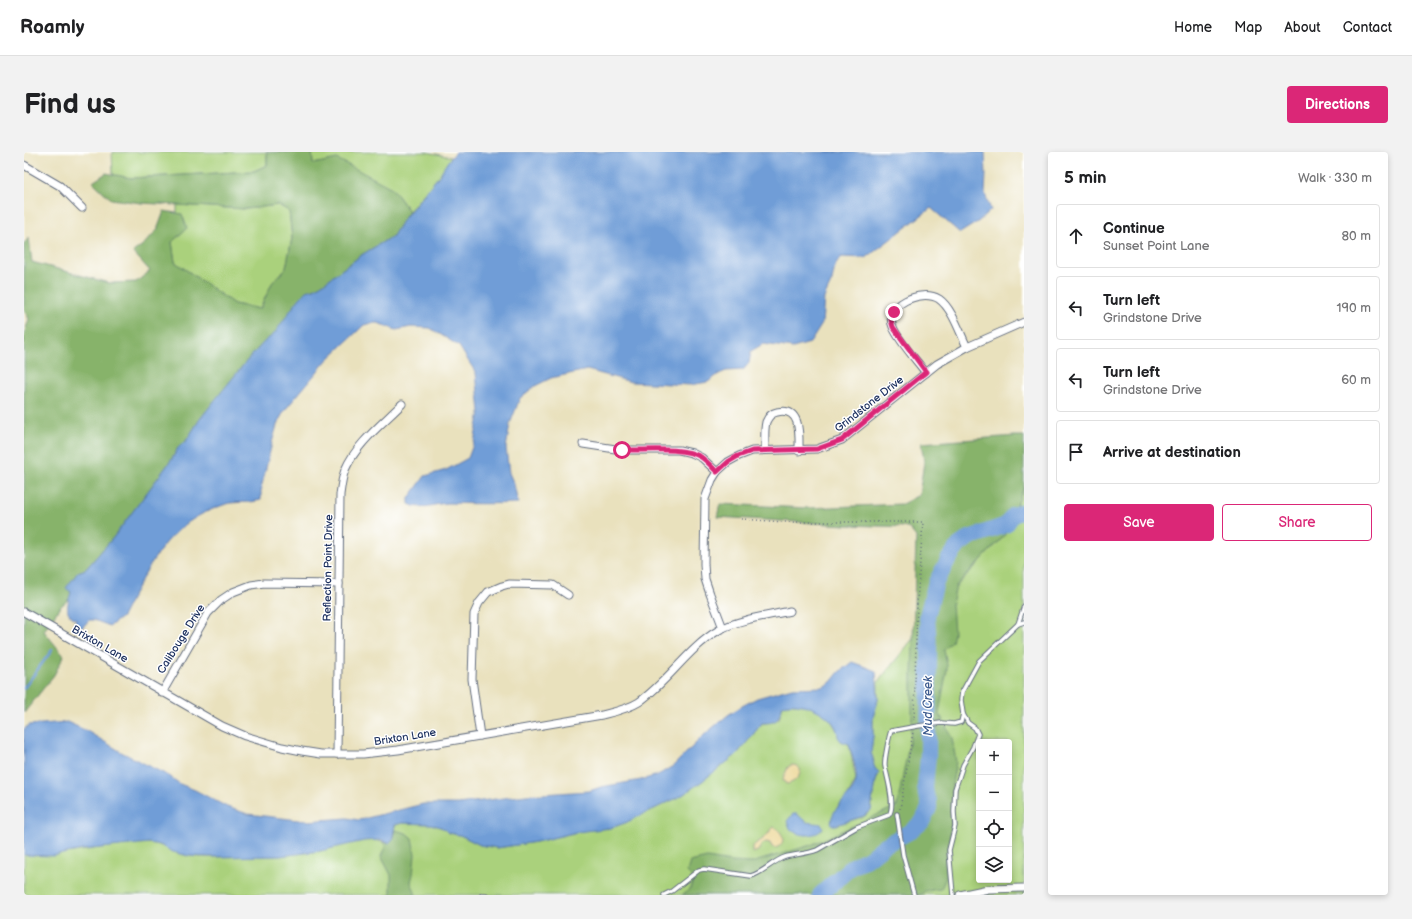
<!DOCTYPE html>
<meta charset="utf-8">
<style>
body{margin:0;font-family:"Balsamiq Sans",sans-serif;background:#f2f2f2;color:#202124}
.controls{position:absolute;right:12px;bottom:12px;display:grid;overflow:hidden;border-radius:4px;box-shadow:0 2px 6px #0003}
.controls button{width:36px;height:36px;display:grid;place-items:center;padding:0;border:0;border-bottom:1px solid #e0e0e0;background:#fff;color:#202124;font:20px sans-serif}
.stop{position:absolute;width:12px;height:12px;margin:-9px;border:3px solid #db2777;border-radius:50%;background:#fff}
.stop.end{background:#db2777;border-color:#fff;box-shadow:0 1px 4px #0008}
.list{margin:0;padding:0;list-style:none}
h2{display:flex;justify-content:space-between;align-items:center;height:52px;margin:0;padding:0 16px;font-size:17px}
h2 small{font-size:13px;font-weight:400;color:#757577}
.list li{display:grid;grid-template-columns:26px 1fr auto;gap:12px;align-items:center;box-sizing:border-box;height:64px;margin:0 8px 8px;padding:0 8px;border:1px solid #e0e0e0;border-radius:4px}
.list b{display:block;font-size:15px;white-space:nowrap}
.list p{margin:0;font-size:13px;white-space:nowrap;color:#757577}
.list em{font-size:13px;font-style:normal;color:#757577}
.actions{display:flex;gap:8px;padding:12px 16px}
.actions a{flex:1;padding:9px 0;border:1px solid #db2777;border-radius:4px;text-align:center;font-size:14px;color:#db2777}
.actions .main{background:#db2777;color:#fff}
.icon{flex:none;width:22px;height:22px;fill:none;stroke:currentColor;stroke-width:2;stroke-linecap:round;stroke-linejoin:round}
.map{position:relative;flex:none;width:1000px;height:743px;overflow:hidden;border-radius:4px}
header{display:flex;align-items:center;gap:24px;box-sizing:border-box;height:56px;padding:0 20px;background:#fff;border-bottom:1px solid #e0e0e0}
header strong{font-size:19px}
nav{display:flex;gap:22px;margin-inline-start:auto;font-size:14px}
.intro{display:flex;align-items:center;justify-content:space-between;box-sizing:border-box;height:96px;padding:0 24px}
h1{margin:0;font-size:28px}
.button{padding:10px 18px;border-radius:4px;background:#db2777;color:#fff;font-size:14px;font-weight:700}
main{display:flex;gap:24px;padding:0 24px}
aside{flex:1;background:#fff;border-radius:4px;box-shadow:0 2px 6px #0003}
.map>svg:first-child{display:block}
</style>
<header>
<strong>Roamly</strong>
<nav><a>Home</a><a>Map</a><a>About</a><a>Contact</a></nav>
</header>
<div class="intro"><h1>Find us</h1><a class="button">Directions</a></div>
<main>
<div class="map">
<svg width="1000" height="743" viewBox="0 0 1000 743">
<rect width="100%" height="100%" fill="#fff"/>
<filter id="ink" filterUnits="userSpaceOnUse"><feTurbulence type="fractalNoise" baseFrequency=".025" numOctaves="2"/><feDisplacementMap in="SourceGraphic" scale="8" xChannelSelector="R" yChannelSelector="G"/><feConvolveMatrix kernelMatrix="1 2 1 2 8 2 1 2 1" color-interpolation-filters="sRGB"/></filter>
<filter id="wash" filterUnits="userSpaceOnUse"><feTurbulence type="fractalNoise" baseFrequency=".012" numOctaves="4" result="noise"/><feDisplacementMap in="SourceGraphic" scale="16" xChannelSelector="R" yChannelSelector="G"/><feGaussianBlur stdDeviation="0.9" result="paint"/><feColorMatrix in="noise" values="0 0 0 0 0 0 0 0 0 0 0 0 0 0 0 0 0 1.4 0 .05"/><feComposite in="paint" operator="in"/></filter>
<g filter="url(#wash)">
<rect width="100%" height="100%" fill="#e9e1bd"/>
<g fill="#aad17b" stroke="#62806c" fill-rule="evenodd">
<polygon points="88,0 243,0 243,13 230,19 107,26 89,23"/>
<polygon points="288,0 403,0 427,5 414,25 385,59 368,36 289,12"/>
<polygon points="153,53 222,57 254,53 265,59 268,86 262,116 248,131 236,157 210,152 151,110 148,90 162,76 158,63 153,62"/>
<path d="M 1000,334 L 1000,743 L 0,743 L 0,703 C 42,706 82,691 124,691 C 139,692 150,701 164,704 C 179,706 193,705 207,704 C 223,704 240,705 256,704 C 267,703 278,701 289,700 C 310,698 341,682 360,691 L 368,688 L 371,673 L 378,671 L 407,672 L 419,676 L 424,681 L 436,683 L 456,693 L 473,696 L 512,690 L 553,680 L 601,671 L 657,644 L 677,630 L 712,603 L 723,590 L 738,571 L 742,571 L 755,567 L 759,553 C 774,549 795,556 805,567 C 811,573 814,581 817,589 L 825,592 L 832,628 L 822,647 L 814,654 L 807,670 L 812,673 L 841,664 L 847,658 L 850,635 L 855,621 L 852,618 L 849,614 L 850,609 L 847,601 L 849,584 L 849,565 L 854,548 L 854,530 L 924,443 L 983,381 ZM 955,590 L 985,590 L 985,728 L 955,728 Z"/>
</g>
<g fill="#87b36b" stroke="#517164">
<polygon points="243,0 288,0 289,12 313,7 368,36 385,59 369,84 339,102 300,131 290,137 282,139 250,182 240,190 221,211 176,267 162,289 155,294 148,307 89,386 62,417 54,420 45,447 36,455 20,479 40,504 30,523 0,561 0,182 5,167 0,157 0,91 5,86 8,110 85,131 112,130 126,119 109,100 120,92 133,78 140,59 158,62 163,76 148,90 151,110 210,152 236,157 248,131 262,116 268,86 265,59 254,53 222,57 117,51 87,47 69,30 82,21 107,26 230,19 243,13"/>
<polygon points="991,284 1000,284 1000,334 983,381 932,434 928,452 930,481 928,490 920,498 923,513 923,518 915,561 928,586 932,610 928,632 928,673 921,711 923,723 917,737 901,739 896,743 658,743 666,737 670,727 663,720 666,710 683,706 707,710 727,711 787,693 873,654 886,587 888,564 888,522 892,385 884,375 822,373 693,365 696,352 784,356 878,352 895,343 900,310 897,291"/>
<polygon points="371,678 382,681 388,686 391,702 389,722 387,730 392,743 367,743 367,723 357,704 361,695 360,691 365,691 368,688"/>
</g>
<g fill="#eeda9e" stroke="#84847e">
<path d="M 767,613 C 784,613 775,631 762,632 L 759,627 L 764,615 Z"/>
<path d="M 750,675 C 760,680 763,693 751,696 L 748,695 L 746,691 L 742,690 L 738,692 L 734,699 L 728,701 L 728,696 C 731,690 737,690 741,685 C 745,682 746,677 750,675 Z"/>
</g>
<g fill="#6f9dd7" stroke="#45669a">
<path d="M 432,0 L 961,0 L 962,22 L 961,42 L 967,58 L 955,69 L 936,81 L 907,56 L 842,106 L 817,105 L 811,114 L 808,129 L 800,146 L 798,172 L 786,191 L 769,196 L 739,192 L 727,199 L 725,211 L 719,218 L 702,219 L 695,222 L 684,230 L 666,233 L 607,230 L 563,218 L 527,226 L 511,234 L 496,246 L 486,272 L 482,296 L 485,321 L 490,332 L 494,351 C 471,352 448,352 425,351 C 411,351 398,359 385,352 L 385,346 L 401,324 L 422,318 L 444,306 L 450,290 L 456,260 L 452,221 L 435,194 L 406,176 L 387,175 L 372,178 L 354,171 L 347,171 L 340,173 L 303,208 L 261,258 L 254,270 L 249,287 L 237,337 L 237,348 C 226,351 217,350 206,351 C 201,352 194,355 189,357 C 140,376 121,421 98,465 L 86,474 L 70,468 L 65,468 L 58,476 L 54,475 L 50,471 L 52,467 C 39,461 44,452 47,440 L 42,436 L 54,420 L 62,417 L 89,386 L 148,307 L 155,294 L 162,289 L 176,267 L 191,248 L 221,211 L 240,190 L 250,182 L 271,152 L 282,139 L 290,137 L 300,131 L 339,102 L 369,84 L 378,69 L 414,25 L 424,9 Z"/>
<path d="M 828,510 L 852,519 L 854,548 L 849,565 L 849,584 L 847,601 C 851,608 847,615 855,620 L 850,635 L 847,658 L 840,664 L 812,673 L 808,673 C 803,658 829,645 832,629 C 834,620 827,601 825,592 L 817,589 L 814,585 C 814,563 778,547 759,553 C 753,568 755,571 738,571 L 723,590 L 712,603 L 677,630 L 657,644 L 601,671 L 587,676 L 553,680 L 512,690 L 473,696 L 456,693 L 436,683 L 424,681 L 419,676 L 407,672 L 378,671 L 371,673 L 368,688 L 365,691 L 355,688 L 340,689 L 296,699 L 256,704 L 189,705 L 165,704 L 149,700 L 136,693 L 125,691 L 58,698 L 29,704 L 0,703 L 0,577 L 5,573 L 43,570 L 63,579 L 99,601 L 145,624 L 156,632 L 171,638 L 203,655 L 224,662 L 283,669 L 323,666 L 335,668 L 399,652 L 434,652 L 502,643 L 565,639 L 577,635 L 617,628 L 634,623 L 649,614 L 680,583 L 704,563 L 718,554 L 733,546 L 768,536 L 799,535 L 807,530 L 815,520 Z"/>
<path d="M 769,662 L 773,662 L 782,670 L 797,672 L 799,676 C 793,686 771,685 765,675 C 764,673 764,671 763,669 Z"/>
</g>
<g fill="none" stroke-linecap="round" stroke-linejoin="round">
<polyline stroke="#6f9dd7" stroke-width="2.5" points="0,536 28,498"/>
<polyline stroke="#6f9dd7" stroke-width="16" points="796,743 827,715 845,706 861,693 887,679 898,670 905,656 905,649 902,643 901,634 904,605 905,496 903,464 912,430 924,408 935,393 945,386 982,373 989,363 1000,359"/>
</g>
</g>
<g filter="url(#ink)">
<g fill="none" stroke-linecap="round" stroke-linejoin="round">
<defs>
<g id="lane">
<polyline points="994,472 1000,470"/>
<polyline points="873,662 879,703 890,743"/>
<polyline points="458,743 462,743"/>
<path d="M 640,743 L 648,739 L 675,718 L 680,717 L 727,724 C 740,720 749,709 761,705 C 772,702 783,702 793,698 L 833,675 L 865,663 C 872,654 863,625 861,614 C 860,609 865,584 867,579 L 894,574 L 917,571 L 930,572 L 937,570 L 939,562"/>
<polyline points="929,743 925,698 931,674 930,660 931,637 939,613 949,595 954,582 951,576 944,571 939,562 937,548 938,540 955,509 994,472 1000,454"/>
</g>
<g id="street">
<polyline points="0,13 36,34 58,56"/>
<path d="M 902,221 C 893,209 874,188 869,175 C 859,153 897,136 915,147 C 928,156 936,181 943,195"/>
<polyline points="559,292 598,298 655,298 668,301 678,306 693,320"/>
<path d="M 741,298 C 741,289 740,278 742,270 C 744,265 748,261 753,260 C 778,254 775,284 775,299"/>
<path d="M 0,460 L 198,574 L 221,584 L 258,595 L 278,599 L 297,602 L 339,602 L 374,598 L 578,563 C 590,560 604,557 615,550 C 644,530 664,496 695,478 C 715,467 744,464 766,459"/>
<polyline points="699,476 686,442 681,427 680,412 681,347 688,328 693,320 704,310 715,304 728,299 793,297 818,288 913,212 943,195 1000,170"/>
<polyline points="138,541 184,461 197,448 209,440 227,433 240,431 315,432"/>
<polyline points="456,584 448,527 450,462 455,451 464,440 478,434 485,432 529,433 544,443"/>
<path d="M 313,602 L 316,343 C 317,335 318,326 321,318 C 332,292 358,272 378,252"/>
<polyline points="936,743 964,737 1000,736"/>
</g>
</defs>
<use href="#lane" stroke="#636d7f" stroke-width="5.5"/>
<use href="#street" stroke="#636d7f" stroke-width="9"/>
<g stroke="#636d7f" stroke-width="1.5" stroke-dasharray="1 3" stroke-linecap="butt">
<polyline points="717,367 760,370 899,370 893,450 890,568"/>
<polyline points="876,657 889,580"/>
</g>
<use href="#lane" stroke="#fff" stroke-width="3.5"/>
<use href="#street" stroke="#fff" stroke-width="7"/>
</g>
</g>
<g fill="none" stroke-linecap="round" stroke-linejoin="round" filter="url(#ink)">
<path stroke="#db2777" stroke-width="5" d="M 598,298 C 620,299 658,294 677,305 C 683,309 688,315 693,320 L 704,310 L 714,304 L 728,299 L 793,297 L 818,288 L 902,220 L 869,175 L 867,168 L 870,160"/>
</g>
<g text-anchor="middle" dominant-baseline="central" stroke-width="3" stroke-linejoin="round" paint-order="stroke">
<g font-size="11" fill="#1b2f5e" stroke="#fff">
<text transform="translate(845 252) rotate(-38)">Grindstone Drive</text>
<text transform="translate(304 416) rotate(-89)">Reflection Point Drive</text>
<text transform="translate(157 487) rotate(-58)">Calibouge Drive</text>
<text transform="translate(76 492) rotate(30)">Brixton Lane</text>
<text transform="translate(381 585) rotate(-9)">Brixton Lane</text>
</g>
<g font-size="12" font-style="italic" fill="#3d5b8e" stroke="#fff">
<text transform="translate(904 554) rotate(-90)">Mud Creek</text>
</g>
</g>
</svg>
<div class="controls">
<button>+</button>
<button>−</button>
<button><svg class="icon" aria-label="locate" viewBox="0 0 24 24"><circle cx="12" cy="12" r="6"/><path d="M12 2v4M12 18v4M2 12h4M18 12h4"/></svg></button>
<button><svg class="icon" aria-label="layers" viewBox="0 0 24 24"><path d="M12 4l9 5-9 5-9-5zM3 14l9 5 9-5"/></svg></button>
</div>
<div class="stop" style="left:598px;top:298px"></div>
<div class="stop end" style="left:870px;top:160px"></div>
</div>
<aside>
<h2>5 min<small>Walk · 330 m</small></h2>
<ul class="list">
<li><svg class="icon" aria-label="ahead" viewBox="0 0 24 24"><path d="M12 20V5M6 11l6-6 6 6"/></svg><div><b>Continue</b><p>Sunset Point Lane</p></div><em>80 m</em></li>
<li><svg class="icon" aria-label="left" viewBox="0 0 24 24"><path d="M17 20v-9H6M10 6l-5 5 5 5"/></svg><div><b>Turn left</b><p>Grindstone Drive</p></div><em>190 m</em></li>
<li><svg class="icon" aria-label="left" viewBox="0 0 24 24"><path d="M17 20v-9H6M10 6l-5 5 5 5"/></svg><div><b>Turn left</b><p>Grindstone Drive</p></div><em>60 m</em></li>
<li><svg class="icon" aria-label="arrive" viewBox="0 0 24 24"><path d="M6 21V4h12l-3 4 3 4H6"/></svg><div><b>Arrive at destination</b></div></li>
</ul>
<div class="actions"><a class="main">Save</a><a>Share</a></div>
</aside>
</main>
